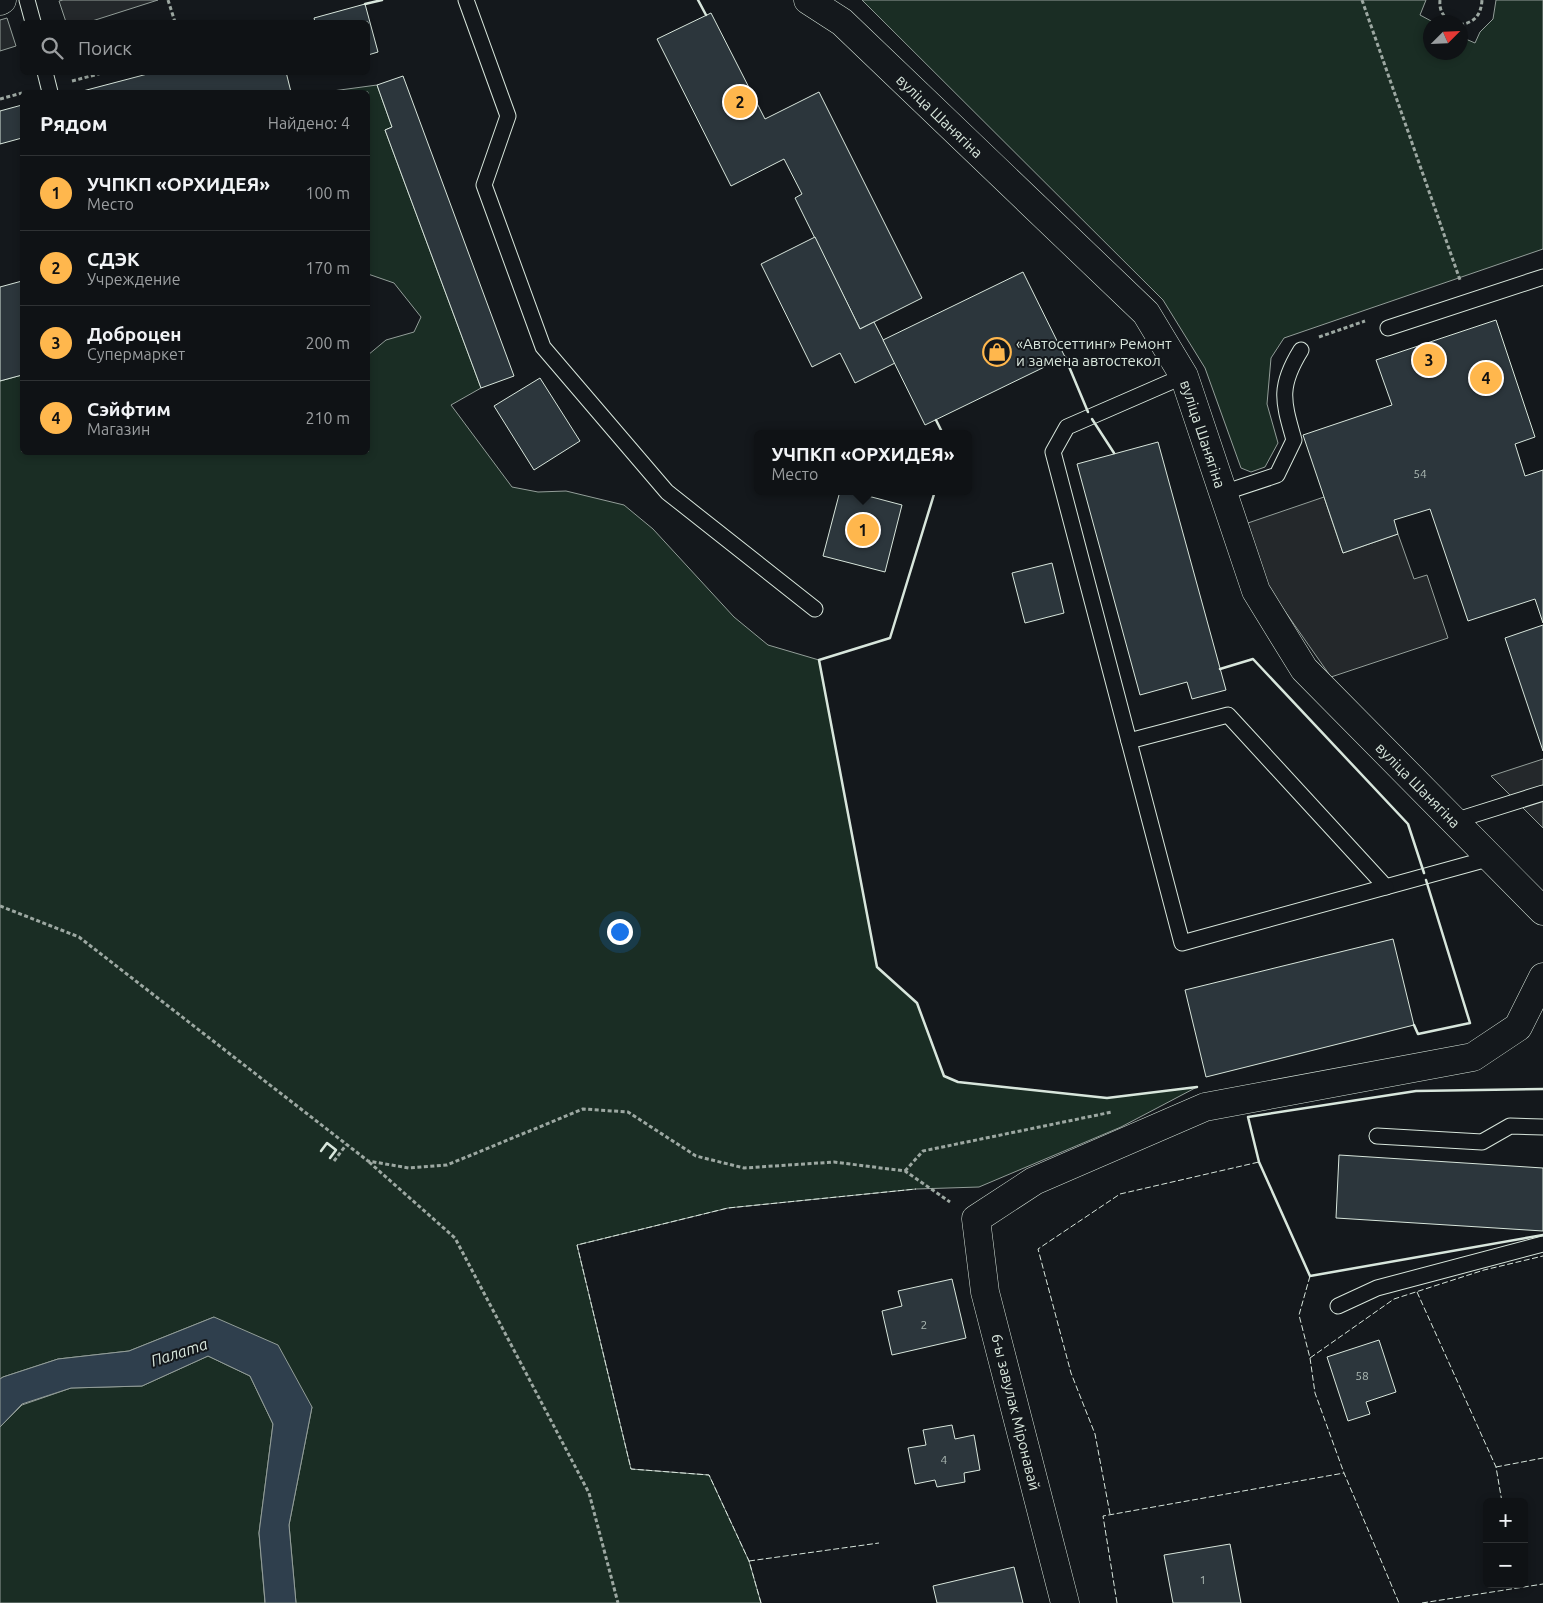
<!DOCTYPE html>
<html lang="ru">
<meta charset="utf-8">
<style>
body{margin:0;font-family:Ubuntu,sans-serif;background:#181b1e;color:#f1f3f6}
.controls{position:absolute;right:15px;bottom:15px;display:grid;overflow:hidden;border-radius:8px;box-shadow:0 2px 8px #0003}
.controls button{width:45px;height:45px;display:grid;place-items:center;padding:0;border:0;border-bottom:1px solid #2f3234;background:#0f1215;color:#f1f3f6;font:25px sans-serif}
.compass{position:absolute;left:1423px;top:15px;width:45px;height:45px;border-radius:50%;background:#0f1215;box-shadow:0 2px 8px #0003;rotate:66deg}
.you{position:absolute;left:619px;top:931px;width:18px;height:18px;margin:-12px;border:4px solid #fff;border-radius:50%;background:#1a73e8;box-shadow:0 0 0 8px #1a73e833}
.badge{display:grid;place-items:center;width:32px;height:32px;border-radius:50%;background:#ffb74d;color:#111;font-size:16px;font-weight:700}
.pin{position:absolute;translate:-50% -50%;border:2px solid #fff;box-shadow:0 1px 5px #0006}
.popup{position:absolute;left:754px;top:430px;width:218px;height:65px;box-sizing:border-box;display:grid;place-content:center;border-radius:8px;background:#0f1215;filter:drop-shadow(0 1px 4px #0005);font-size:16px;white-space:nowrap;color:#9b9ea0}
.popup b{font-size:19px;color:#f1f3f6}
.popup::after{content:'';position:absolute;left:50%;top:100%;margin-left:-10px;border:10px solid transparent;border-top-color:#0f1215}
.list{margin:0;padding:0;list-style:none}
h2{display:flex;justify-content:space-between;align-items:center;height:65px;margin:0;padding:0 20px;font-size:21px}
h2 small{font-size:16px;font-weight:400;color:#9b9ea0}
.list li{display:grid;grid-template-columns:32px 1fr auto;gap:15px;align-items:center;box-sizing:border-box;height:75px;padding:0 20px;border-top:1px solid #2f3234}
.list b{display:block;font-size:19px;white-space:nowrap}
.list p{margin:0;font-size:16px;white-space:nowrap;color:#9b9ea0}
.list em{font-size:16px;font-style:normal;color:#9b9ea0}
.icon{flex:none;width:28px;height:28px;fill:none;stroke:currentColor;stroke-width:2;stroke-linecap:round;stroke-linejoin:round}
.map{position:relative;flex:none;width:1543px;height:1603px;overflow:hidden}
.search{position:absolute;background:#0f1215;box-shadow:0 2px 8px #0003;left:20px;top:20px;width:350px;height:55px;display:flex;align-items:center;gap:12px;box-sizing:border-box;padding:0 18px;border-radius:8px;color:#9b9ea0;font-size:19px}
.panel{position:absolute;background:#0f1215;box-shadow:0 2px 8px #0003;left:20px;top:90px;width:350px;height:365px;border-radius:8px}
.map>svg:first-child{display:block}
</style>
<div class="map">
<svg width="1543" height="1603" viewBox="0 0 1543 1603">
<rect width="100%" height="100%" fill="#14181c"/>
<g fill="#1a2d24" stroke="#939e99">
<polygon points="862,0 1426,0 1420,15 1433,22 1430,22 1430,52 1460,52 1461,37 1475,43 1480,32 1493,19 1496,0 1543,0 1543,249 1284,338 1271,358 1267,404 1278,443 1265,467 1251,472 1241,468 1205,368 1163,300"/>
<polygon points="377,85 392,127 385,130 481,388 451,405 512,487 538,492 566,491 624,505 653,529 734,617 768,645 819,660 877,967 917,1003 944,1076 958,1082 1107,1098 1197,1087 1121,1127 979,1187 916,1189 728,1208 577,1245 631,1469 709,1475 749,1561 761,1603 296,1603 289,1525 312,1407 214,1317 129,1351 58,1359 3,1377 0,1379 0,381 22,375 22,452 368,452 368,355 386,340 414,332 421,317 394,283 368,274 368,92 325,92"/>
<polygon points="208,1356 250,1376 273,1424 259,1533 265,1603 0,1603 0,1427 22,1405 71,1388 142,1386"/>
</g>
<g fill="#24282b" stroke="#939e99">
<polygon points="63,0 158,0 89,22 66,22 59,1"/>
<polygon points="7,18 16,46 0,51 0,20"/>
<polygon points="1324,497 1343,553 1398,534 1414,579 1427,575 1448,638 1331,677 1263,580 1245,524"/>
<polygon points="1543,759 1543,828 1491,776"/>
</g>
<polygon fill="#2f3f4d" stroke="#939e99" points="214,1317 278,1345 312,1407 289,1525 296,1603 265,1603 265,1601 259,1533 273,1424 250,1376 208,1356 142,1386 71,1388 22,1404 0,1427 0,1379 3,1377 58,1359 129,1351"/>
<g fill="#2c363c" stroke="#d8e6dc">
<polygon points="365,4 378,52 368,55 368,22 315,22 314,18"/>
<polygon points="711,13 765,119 819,92 922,298 860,329 795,198 802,194 784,159 731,186 657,39"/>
<polygon points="155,72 286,72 291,92 79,92"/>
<polygon points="403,76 514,376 481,388 385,130 392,127 377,85"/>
<polygon points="22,105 22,138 0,144 0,111"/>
<polygon points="815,237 860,329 874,322 895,363 855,383 840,353 812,367 761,264"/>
<polygon points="1023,272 1065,357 925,425 883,340"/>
<polygon points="22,281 22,375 0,381 0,287"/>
<polygon points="1496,320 1535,437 1515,444 1525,476 1543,470 1543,623 1535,599 1468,621 1430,509 1394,520 1398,534 1343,553 1303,435 1392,405 1376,360"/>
<polygon points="540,378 580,441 534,470 494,406"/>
<polygon points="1158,442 1226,690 1192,699 1187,682 1140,695 1077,464"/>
<polygon points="840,491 849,491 902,505 885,572 823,556"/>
<polygon points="1052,563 1064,613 1025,623 1012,573"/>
<polygon points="1543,625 1543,751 1505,638"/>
<polygon points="1393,939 1414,1025 1206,1077 1185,990"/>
<polygon points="1339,1155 1543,1168 1543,1231 1336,1218"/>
<polygon points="952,1279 966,1338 892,1355 882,1311 902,1306 898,1291"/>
<polygon points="1379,1340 1396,1392 1366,1402 1370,1414 1348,1421 1327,1357"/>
<polygon points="952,1425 955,1439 974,1435 980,1470 964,1473 965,1482 937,1487 935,1480 915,1484 908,1448 926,1445 923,1430"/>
<polygon points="1230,1544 1241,1603 1173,1603 1164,1555"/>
<polygon points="1014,1567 1023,1603 937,1603 933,1586"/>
</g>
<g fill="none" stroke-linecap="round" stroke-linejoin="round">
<defs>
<g id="service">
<polyline points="27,0 33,22"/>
<polyline points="466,0 508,116 484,185 543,347 667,492 815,609"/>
<polyline points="45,72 50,92"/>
<polyline points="1388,328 1543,277"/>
<polyline points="1184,376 1067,427 1053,452 1182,943 1491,858"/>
<path d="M 1223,493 L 1277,475 L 1294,440 C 1283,401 1278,387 1301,350"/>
<polyline points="1129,741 1228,715 1386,887"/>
<polyline points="1454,821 1543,793"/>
<polyline points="1377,1136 1482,1142 1510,1126 1543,1127"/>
<polyline points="1338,1306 1377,1288 1543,1244"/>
</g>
<g id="minor">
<path id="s1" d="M 808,0 L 842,22 L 1146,313 L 1184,376 L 1256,591 L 1304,669 L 1543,911"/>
<polyline points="0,1 2,0"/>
<polyline points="1065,1603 985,1292 976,1219 1034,1181 1205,1107 1473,1057 1518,1027 1543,977"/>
</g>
</defs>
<use href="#service" stroke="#d8e6dc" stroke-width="17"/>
<use href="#minor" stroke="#d8e6dc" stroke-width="29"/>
<g stroke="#9da8a2" stroke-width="3" stroke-dasharray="4 2.5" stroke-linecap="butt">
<polyline points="168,0 175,22"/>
<polyline points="1362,0 1460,280"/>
<path d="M 1440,0 C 1439,10 1443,16 1450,22"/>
<path d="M 1460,25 C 1475,22 1481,15 1482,0"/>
<polyline points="72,81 106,72"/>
<polyline points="0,99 22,93"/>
<polyline points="1319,337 1365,321"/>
<polyline points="0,906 79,937 368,1161 409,1168 447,1165 583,1109 628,1112 696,1156 744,1168 834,1162 905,1171 950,1202"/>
<polyline points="334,1161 346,1145"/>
<polyline points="369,1162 455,1238 589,1493 618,1603"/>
<polyline points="905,1171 923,1151 1112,1112"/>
</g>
<use href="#service" stroke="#14181c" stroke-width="15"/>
<use href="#minor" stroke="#14181c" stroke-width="28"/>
<g stroke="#d8e6dc" stroke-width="1" stroke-dasharray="6 2.5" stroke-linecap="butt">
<polyline points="1310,1276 1299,1315 1310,1358 1394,1299 1484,1270 1543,1256"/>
<polyline points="1417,1292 1496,1467 1502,1502"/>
<polyline points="1310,1358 1315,1393 1344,1473 1399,1603"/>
<polyline points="1496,1467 1543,1458"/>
<polyline points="1110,1514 1095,1434 1071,1373 1038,1249 1120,1194 1259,1162"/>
<polyline points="749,1561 879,1543"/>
<polyline points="761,1603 749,1561 709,1475 631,1469 577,1245 728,1208 916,1189"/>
<polyline points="1117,1603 1103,1516 1344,1473"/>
<polyline points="1422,1603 1543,1584"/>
</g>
<g stroke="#d8e6dc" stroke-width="2.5">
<polyline points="698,0 706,15"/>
<polyline points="365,4 382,0"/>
<polyline points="1065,357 1088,412"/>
<polyline points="1092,419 1114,453"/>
<polyline points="936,420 943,434"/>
<polyline points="935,491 890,638 819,660 877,967 917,1003 944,1076 958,1082 1107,1098 1197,1087"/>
<polyline points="1220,669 1253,659 1408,824 1424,873"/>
<polyline points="1414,1025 1418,1034 1470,1023 1426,880"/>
<polyline points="1543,1089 1416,1091 1248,1117 1259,1162 1310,1276 1543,1235"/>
<polyline points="321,1151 327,1143 336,1150 330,1158"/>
</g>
</g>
<defs>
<symbol id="shop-ring" viewBox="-11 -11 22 22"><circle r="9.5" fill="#14181c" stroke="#ffb74d" stroke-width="1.5"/><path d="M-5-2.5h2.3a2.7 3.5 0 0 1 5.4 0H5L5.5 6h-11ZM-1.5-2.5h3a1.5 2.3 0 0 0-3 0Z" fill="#ffb74d"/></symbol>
</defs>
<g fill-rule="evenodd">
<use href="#shop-ring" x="981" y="336" width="32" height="32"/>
</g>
<g text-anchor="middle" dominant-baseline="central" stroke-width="4" stroke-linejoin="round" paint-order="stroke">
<g font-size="12" fill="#adbab4">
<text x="1420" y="473">54</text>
<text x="924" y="1324">2</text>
<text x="1362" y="1375">58</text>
<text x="944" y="1459">4</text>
<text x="1203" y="1579">1</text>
</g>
<g font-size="15" fill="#d8e6dc" stroke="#14181c">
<text stroke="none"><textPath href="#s1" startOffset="176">вуліца Шанягіна</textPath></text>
<text stroke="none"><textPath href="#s1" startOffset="596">вуліца Шанягіна</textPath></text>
<text stroke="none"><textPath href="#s1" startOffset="1016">вуліца Шанягіна</textPath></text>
<text transform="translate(1016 1412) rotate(76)">6-ы завулак Міронавай</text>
</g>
<g font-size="15" fill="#d8e6dc" stroke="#14181c" text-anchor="start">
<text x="1016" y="343">«Автосеттинг» Ремонт<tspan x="1016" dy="17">и замена автостекол</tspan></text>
</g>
<g font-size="16" font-style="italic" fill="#d8e6dc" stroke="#14181c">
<text transform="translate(179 1352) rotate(-18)">Палата</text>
</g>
</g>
</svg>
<div class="controls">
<button>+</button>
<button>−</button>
</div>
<svg class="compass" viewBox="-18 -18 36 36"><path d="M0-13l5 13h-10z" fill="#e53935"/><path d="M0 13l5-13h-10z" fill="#9b9ea0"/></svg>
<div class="you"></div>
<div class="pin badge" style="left:863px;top:530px">1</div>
<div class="popup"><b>УЧПКП «ОРХИДЕЯ»</b>Место</div>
<div class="pin badge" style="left:740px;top:102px">2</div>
<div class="pin badge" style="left:1429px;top:360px">3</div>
<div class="pin badge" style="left:1486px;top:378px">4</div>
<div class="search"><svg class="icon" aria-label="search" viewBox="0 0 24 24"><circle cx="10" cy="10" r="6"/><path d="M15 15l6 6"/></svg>Поиск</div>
<section class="panel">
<h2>Рядом<small>Найдено: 4</small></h2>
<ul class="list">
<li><span class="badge">1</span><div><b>УЧПКП «ОРХИДЕЯ»</b><p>Место</p></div><em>100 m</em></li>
<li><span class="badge">2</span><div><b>СДЭК</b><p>Учреждение</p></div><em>170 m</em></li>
<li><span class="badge">3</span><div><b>Доброцен</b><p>Супермаркет</p></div><em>200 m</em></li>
<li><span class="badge">4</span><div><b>Сэйфтим</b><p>Магазин</p></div><em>210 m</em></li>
</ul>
</section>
</div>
